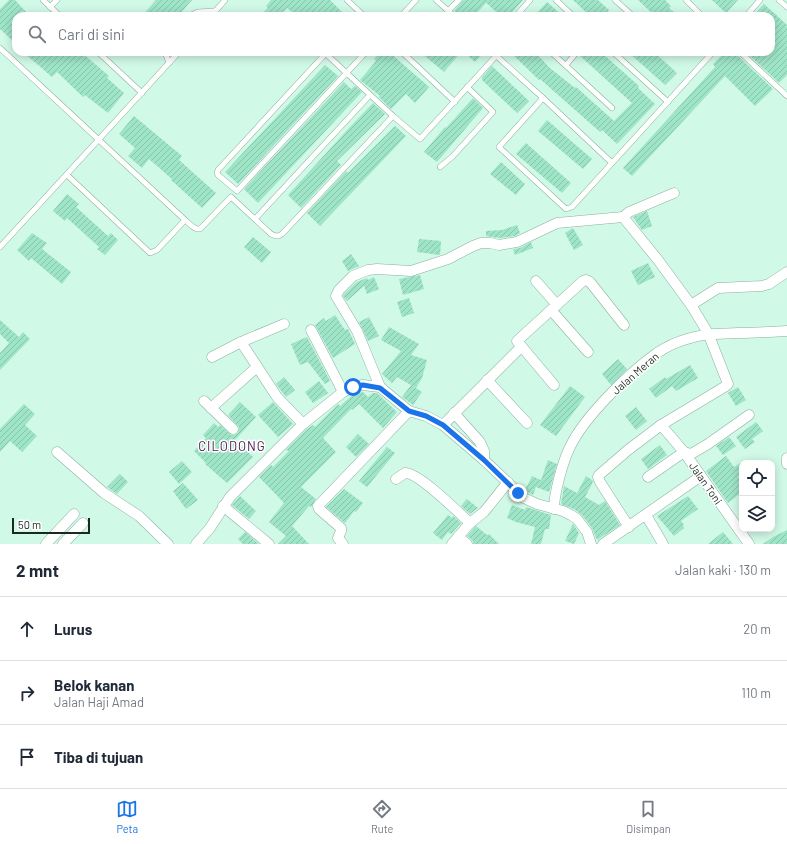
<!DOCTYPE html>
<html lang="id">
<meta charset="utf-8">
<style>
body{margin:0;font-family:Barlow,sans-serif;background:#f6f6f7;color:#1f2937}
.controls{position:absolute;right:12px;bottom:12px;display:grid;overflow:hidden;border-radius:8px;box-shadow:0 2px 10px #0003}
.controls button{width:36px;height:36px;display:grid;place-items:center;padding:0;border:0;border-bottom:1px solid #e0e1e3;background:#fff;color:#1f2937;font:20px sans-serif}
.scale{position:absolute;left:12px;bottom:10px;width:78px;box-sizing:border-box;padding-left:4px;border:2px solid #1a2922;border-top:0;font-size:11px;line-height:14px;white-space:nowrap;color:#1a2922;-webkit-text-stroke:3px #fff;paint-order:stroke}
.stop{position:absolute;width:12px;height:12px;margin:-9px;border:3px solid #1a73e8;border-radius:50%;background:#fff}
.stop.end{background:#1a73e8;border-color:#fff;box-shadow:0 1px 4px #0008}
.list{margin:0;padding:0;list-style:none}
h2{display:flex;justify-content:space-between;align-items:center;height:52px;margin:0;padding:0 16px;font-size:17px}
h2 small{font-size:13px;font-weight:400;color:#747a83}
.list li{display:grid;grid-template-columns:26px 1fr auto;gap:12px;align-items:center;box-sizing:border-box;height:64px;padding:0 16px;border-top:1px solid #e0e1e3}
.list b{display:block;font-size:15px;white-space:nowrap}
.list p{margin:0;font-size:13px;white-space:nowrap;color:#747a83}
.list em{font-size:13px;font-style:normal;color:#747a83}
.icon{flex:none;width:22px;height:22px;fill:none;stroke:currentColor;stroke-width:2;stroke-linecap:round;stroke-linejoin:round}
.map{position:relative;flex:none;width:787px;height:544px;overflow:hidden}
.search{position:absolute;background:#fff;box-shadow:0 2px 10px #0003;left:12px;right:12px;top:12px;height:44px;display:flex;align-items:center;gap:10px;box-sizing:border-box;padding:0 14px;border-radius:12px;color:#747a83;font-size:15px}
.sheet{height:244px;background:#fff}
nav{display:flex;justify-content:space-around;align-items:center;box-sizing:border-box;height:56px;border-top:1px solid #e0e1e3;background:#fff;font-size:11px;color:#747a83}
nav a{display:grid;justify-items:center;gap:2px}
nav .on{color:#1a73e8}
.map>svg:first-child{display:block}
</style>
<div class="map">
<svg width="787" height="544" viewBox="0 0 787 544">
<defs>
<pattern id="building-hatch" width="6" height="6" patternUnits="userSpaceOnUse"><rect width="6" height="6" fill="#9ee4c7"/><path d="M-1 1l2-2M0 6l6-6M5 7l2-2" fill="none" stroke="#88c4ab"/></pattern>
</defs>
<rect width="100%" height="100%" fill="#d1f9e7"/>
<g fill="url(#building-hatch)">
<polygon points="9,0 15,0 30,16 16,16 16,44 0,29 0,9"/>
<polygon points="156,0 192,0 178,16 142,16"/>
<polygon points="271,0 330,0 346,16 297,16 287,8 279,16 260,16 268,8 266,6"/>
<polygon points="463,0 523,0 509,16 501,16 486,3 474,16 458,16 454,11"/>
<polygon points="573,0 598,0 609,10 604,16 590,16"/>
<polygon points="638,0 665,0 671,6 669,8 678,16 655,16"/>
<polygon points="712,0 738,0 726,13"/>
<polygon points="547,2 563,16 534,16"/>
<polygon points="764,4 787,25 787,75 779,83 746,52 771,52 771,16 753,16"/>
<polygon points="23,52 44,52 48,56 52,52 81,52 109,76 107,78 124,93 108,113 85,95 83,97 57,72 52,77"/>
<polygon points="380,52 389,52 429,87 415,103 406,94 391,109 379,97 380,96 360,80 376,61 374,59"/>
<polygon points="420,52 461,52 444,72"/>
<polygon points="464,52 484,52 475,62"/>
<polygon points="510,52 535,52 550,68 575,88 576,87 614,121 632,103 579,55 581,52 598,52 602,56 603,54 639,86 638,88 655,104 617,144 602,130 600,132 540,79 539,80"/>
<polygon points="628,52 654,52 677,73 665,85"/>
<polygon points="725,52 736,52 737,55 773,89 755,106 725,76 632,176 623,168 715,67 713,64"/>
<polygon points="325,65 338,76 238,184 225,172"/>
<polygon points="492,66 529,101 517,113 482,80 482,77"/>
<polygon points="344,82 351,89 355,86 362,92 258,203 244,189"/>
<polygon points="473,98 483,108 437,162 424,152 445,127 446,128"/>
<polygon points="373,103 385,114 337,161 341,165 301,208 288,195 349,128"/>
<polygon points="134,116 182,156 179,160 216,193 202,208 171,180 172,179 149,159 142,168 128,156 135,148 119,134"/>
<polygon points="547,120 592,159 583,169 538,131"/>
<polygon points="395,126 406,136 320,226 307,213 346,171 348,173"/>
<polygon points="526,143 571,183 562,193 516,154"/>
<polygon points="501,162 525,184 516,195 490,174"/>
<polygon points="67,194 79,204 76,207 108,236 111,233 118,240 105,255 97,249 99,247 67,218 65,221 53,211"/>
<polygon points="647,211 652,226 642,230 633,217"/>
<polygon points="517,225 520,233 515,236 499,238 486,236 486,231 502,230"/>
<polygon points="573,228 583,245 574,250 565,233"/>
<polygon points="32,233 47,243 42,249 71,272 62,284 31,258 29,261 17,250"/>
<polygon points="253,237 271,252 262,263 244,247"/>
<polygon points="419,239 441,241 440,255 417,252"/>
<polygon points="531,242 533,248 515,255 513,249 520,248"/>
<polygon points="351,254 359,266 348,271 342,261"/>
<polygon points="648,263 655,277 638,285 631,271"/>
<polygon points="420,275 424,289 403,295 399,279"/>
<polygon points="374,277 379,289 367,294 364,286 347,301 343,296 344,294 357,282 367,278 368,280"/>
<polygon points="409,298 414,313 402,317 397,302"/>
<polygon points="335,315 345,330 348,329 355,344 333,358 315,325 324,318 326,321"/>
<polygon points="369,317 379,336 368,341 359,322"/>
<polygon points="0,320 19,337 23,332 30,339 0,370 0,353 9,343 0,334"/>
<polygon points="389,327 419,344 411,355 427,360 422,378 416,388 397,377 392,383 382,374 401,351 381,340"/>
<polygon points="307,337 330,381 325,384 308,362 300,365 291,344"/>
<polygon points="618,359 627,369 611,385 602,374"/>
<polygon points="690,365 698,378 676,391 672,386 656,398 649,389 665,377 666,379"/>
<polygon points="284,377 295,390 286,397 276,384"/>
<polygon points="319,381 328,393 313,403 305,392"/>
<polygon points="411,385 422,392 413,405 402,397"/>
<polygon points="570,386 585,397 556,436 540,425"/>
<polygon points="738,387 746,400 736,406 728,393"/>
<polygon points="363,392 368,397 373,393 377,393 397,412 383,428 359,404 352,410 351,409 323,438 336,452 301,487 316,499 311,507 309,506 292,526 309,544 278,544 286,536 269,522 284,503 259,477 271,465 273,467 289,451 286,450 307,429 313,425 315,427 338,404 340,406 355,393"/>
<polygon points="240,402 256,417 235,440 253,457 227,483 205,464 206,463 194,451 206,438 203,435 214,423 218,427 220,425 231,435 234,435 238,433 239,427 228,415"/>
<polygon points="273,402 293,424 278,437 258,415"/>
<polygon points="24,404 35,414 25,425 37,436 22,452 10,441 0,452 0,429"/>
<polygon points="636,407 647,421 636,430 625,416"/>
<polygon points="756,422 763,431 752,439 755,442 745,449 736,437"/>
<polygon points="358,434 369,444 356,457 346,447"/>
<polygon points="729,437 736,446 723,455 716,446"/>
<polygon points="660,445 667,455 648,469 641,459"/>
<polygon points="387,447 395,453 367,487 359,481"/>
<polygon points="726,456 734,467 742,462 742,474 738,477 742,482 742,492 728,503 706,471"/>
<polygon points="548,460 557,464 549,492 536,487 533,495 528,492 525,490 532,476 541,480"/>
<polygon points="182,461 192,472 179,484 169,472"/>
<polygon points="120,474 128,482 117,494 107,487"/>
<polygon points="586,476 592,480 593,482 585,497 599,505 605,501 620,525 597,540 592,528 582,515 574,509 561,504 564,486 577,493"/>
<polygon points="183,483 198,500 186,509 173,491"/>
<polygon points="344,489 363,503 356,512 354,511 345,523 326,507"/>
<polygon points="240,496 256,511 249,519 232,505"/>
<polygon points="688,496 698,509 681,521 684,525 683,526 684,528 674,536 657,516"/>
<polygon points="467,499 478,508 470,514 461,506"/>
<polygon points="512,505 525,510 526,507 551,515 549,529 545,529 541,544 531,544 535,527 516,522 507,518"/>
<polygon points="448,515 452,518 453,516 461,523 451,534 448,532 442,540 433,533"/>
<polygon points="573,524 579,533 574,544 565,541"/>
<polygon points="476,526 487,535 489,534 499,544 473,544 473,541 467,536"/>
<polygon points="787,530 787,544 763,544 773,537"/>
<polygon points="245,532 259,544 243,544 238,539"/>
<polygon points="723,532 733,544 708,544"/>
</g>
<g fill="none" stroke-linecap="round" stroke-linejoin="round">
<defs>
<g id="lane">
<polyline points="43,0 60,16"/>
<polyline points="347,0 364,16"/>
<polyline points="436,0 454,16"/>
<polyline points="556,0 573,16"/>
<polyline points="615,0 633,16"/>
<polyline points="686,0 702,16"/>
<polyline points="779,0 787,7"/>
<polyline points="50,7 57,0"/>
<polyline points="448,11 459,0"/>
<polyline points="189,16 198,12 215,11"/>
<polyline points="211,16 225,0"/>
<polyline points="401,16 416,0"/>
<polyline points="516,16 530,0"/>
<polyline points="746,16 760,0"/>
<polyline points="0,48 185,220"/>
<polyline points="98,52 142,93"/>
<polyline points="165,52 169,63"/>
<polyline points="327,52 218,170 217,173 218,175 237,191 366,52"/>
<polyline points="402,52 455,102"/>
<polyline points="492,52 543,98"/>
<polyline points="551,52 612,108"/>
<polyline points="613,52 668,102"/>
<polyline points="740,52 787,96"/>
<polyline points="325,53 393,116 420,139 496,56"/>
<polyline points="566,65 577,52"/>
<polyline points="612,163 572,207 566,209 499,147 543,98 612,163 713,52"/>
<polyline points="440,167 453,156 493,112 467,87"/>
<path d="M 67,175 L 150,253 L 157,250 L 185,220 C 189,223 194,230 200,229 L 231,197 L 271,234 C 275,236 278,237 282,234 L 393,116"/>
<polyline points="255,219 370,95"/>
<polyline points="0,247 179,52"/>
</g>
<g id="street">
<polyline points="623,217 629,212 674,193"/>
<polyline points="536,281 557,305"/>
<polyline points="691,305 718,288 762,286 769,284 787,272"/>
<polyline points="551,310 588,352"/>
<polyline points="284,324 241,342 277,397 303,424"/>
<polyline points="311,330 343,392"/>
<polyline points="212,357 241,342"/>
<polyline points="487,380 527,423"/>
<polyline points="554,385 517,341 583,281 586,280 590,282 624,325"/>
<polyline points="380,387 357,331 336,296 339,290 353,276 368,270 377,269 411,271 448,259 473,246 481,243 490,243 499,245 517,242 557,223 623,217 658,260 691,305 708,333 728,384 726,386 661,425 628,450 599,475 598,477 600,482 629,527"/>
<polyline points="204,401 233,429"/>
<polyline points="211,408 257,367"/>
<polyline points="454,413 480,442 484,451 484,460"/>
<polyline points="443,425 521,347"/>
<polyline points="661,425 684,452 749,544"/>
<polyline points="57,452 104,493 139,516 168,544"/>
<polyline points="787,458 787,464"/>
<polyline points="648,477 684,452 691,454 708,444 749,415"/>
<path d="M 396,479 L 405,473 C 418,472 458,512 470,523"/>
<polyline points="223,506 269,544"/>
<path d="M 554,509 C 554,493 563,461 570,447 C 584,417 630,372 657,353 C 666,347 676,342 687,339 C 706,333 719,334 738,333 C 754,333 771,332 787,331"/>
<polyline points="646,515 663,544"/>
<polyline points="458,537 467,544"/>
<polyline points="46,544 74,514"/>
<polyline points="63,544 83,523"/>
<polyline points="196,544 210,528 230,497 303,424 343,392 353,387 363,385 380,387 409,411 426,416 443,425 484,460 524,498 537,504 563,511 571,515 577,519 587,532 591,544"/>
<polyline points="343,544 338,538 341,531 341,528 319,509 318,506 409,411"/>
<polyline points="452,544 470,523 484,512 508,482"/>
<polyline points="603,544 701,476"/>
</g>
</defs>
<use href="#lane" stroke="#8bb0a0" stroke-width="6"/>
<use href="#street" stroke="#8bb0a0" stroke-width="11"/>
<use href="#lane" stroke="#fff" stroke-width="5"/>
<use href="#street" stroke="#fff" stroke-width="10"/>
</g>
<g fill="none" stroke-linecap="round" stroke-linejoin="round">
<polyline stroke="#1a73e8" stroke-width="5" points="353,387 363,385 380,388 409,411 426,416 443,425 484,460 518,493"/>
</g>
<g text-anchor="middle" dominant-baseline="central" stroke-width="3" stroke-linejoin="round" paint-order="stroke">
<g font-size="11" fill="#1a2922" stroke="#fff">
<text transform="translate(635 373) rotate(-41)">Jalan Meran</text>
<text transform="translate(706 483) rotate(55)">Jalan Toni</text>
</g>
<g font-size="13" letter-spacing="1" fill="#481849" stroke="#fff">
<text x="232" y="446">CILODONG</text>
</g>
</g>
</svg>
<div class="controls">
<button><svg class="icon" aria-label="locate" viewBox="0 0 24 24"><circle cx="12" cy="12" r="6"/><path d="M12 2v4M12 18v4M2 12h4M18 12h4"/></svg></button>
<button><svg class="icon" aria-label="layers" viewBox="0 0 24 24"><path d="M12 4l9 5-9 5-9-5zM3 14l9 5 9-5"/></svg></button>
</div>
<div class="scale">50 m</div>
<div class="stop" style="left:353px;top:387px"></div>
<div class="stop end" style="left:518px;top:493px"></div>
<div class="search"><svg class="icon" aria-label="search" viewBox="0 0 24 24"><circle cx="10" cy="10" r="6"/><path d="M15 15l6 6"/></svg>Cari di sini</div>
</div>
<section class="sheet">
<h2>2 mnt<small>Jalan kaki · 130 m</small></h2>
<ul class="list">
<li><svg class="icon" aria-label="ahead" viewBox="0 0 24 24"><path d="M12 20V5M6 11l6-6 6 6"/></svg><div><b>Lurus</b></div><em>20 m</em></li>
<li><svg class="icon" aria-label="right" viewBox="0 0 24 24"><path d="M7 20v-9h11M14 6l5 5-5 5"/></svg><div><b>Belok kanan</b><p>Jalan Haji Amad</p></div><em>110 m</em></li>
<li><svg class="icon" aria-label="arrive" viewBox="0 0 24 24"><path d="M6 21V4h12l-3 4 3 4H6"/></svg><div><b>Tiba di tujuan</b></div></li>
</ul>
</section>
<nav>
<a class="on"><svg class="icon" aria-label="map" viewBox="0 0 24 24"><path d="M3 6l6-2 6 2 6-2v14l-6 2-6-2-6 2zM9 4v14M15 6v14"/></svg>Peta</a>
<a><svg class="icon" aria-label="directions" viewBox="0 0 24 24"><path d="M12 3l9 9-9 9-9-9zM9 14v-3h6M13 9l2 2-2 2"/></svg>Rute</a>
<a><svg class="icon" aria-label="saved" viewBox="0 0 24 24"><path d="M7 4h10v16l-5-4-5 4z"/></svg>Disimpan</a>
</nav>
